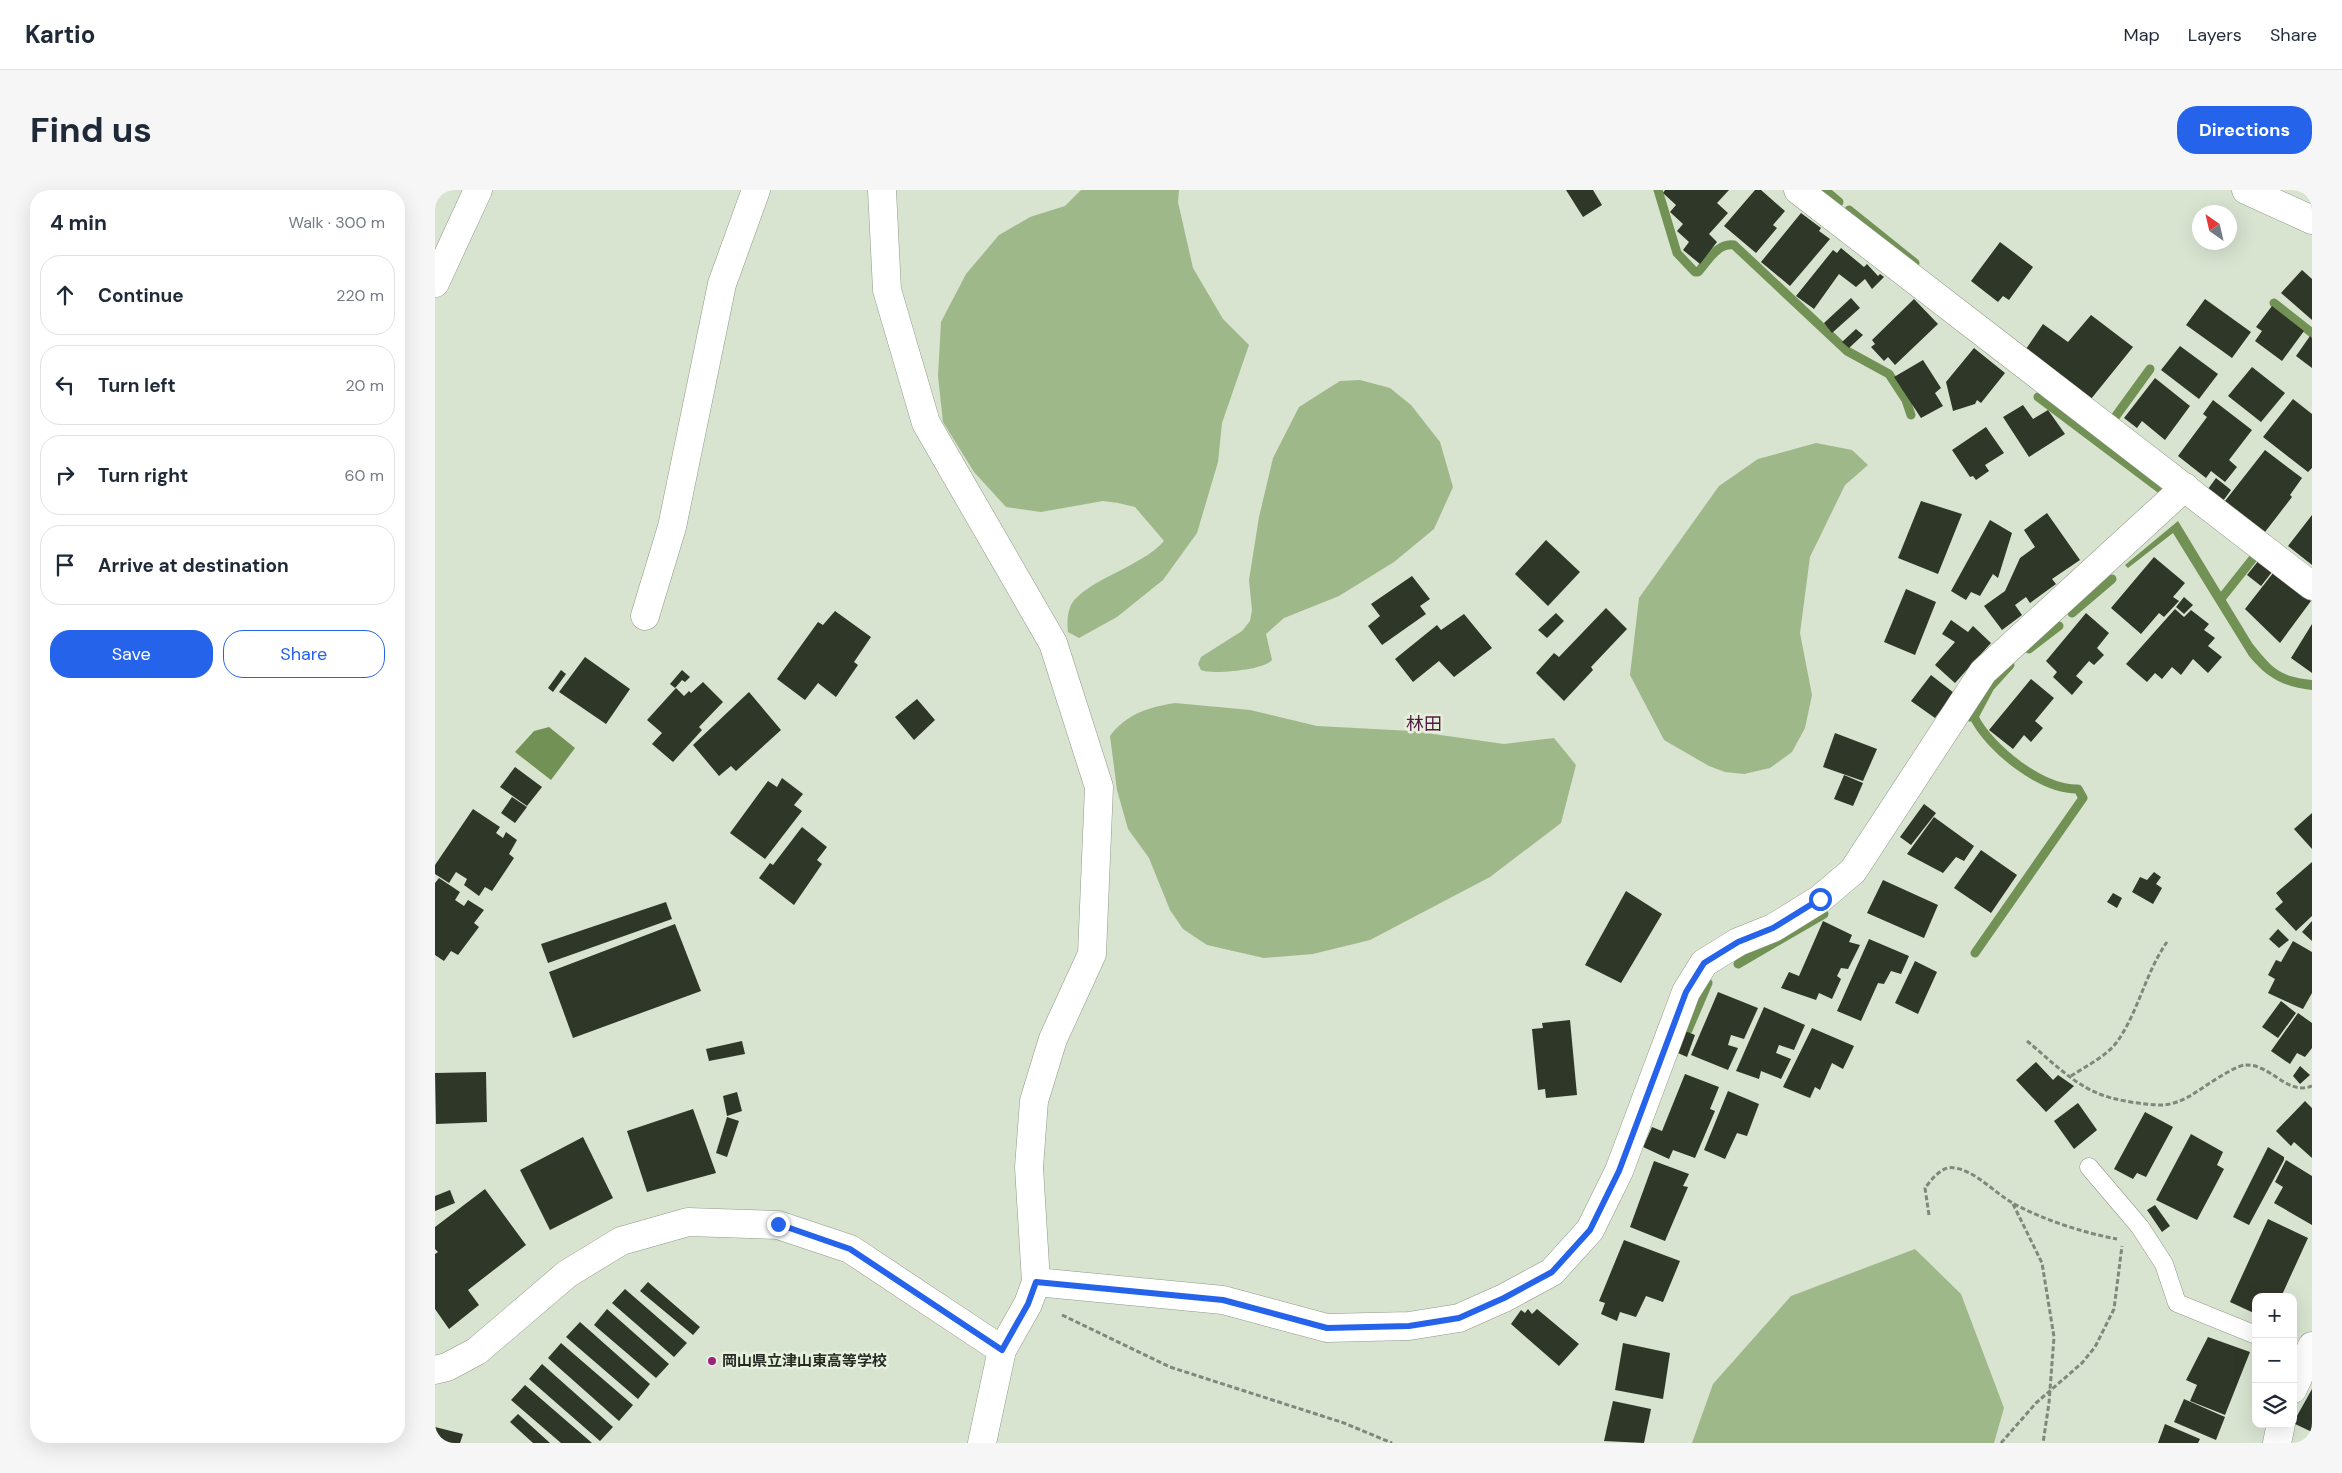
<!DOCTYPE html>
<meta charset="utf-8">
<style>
body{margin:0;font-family:"DM Sans","Noto Sans JP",sans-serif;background:#f6f6f7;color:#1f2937}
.controls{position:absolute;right:15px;bottom:15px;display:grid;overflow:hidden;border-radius:10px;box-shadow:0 5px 20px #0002}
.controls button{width:45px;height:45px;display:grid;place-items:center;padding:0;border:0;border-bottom:1px solid #e0e1e3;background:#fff;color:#1f2937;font:25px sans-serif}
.compass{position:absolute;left:1757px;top:15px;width:45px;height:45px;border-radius:50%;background:#fff;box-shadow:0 5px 20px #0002;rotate:326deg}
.stop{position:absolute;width:15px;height:15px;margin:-11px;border:4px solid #2563eb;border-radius:50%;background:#fff}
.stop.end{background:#2563eb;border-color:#fff;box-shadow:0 1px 5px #0008}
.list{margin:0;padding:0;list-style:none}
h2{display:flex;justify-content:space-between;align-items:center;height:65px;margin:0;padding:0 20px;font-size:21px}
h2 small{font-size:16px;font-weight:400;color:#747a83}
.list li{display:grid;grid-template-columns:32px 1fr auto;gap:15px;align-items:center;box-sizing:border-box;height:80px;margin:0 10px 10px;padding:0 10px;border:1px solid #e0e1e3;border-radius:20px}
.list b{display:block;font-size:19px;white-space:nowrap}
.list em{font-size:16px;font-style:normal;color:#747a83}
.actions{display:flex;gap:10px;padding:15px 20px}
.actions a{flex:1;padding:11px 0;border:1px solid #2563eb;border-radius:20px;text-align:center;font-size:18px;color:#2563eb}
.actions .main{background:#2563eb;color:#fff}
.icon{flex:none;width:28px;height:28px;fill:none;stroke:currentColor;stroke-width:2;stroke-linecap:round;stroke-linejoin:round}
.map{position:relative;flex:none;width:1877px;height:1253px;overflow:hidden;border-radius:20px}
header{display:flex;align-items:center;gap:30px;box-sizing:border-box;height:70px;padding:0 25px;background:#fff;border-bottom:1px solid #e0e1e3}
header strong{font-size:24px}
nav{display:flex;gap:28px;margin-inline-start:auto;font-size:18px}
.intro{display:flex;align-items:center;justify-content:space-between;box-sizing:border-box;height:120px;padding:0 30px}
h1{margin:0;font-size:35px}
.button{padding:12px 22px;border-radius:20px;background:#2563eb;color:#fff;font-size:18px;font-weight:700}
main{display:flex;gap:30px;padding:0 30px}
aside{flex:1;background:#fff;border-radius:20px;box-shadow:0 5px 20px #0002}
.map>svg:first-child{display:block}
</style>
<header>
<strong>Kartio</strong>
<nav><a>Map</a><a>Layers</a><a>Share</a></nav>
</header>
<div class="intro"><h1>Find us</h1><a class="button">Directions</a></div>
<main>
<aside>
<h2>4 min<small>Walk · 300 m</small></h2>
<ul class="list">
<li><svg class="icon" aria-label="ahead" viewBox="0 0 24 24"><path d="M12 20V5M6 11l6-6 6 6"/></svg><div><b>Continue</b></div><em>220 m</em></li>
<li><svg class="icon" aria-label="left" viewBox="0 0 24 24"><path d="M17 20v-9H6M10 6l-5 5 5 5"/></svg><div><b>Turn left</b></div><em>20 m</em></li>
<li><svg class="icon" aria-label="right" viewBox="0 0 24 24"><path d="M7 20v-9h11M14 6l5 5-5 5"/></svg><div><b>Turn right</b></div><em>60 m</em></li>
<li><svg class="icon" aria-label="arrive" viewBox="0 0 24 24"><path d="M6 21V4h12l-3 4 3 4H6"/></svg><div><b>Arrive at destination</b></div></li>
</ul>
<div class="actions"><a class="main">Save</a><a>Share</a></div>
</aside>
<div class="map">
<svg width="1877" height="1253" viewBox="0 0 1877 1253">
<rect width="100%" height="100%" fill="#d8e3d0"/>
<g fill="#9fb88a">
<path d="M 646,0 L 744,0 L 743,12 L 758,78 L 788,129 L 814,155 L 787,233 L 783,272 L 762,343 L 728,390 L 682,427 L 644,448 L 633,442 C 632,433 632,424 636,415 C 649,391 708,376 729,351 L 700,317 L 683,313 L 668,311 L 606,322 L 571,317 L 539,282 L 508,232 L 503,186 L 506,132 L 531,84 L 564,45 L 595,27 L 630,16 Z"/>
<path d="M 925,190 L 955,198 L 976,215 L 1005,252 L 1018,297 L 999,339 L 959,372 L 904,406 L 849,428 L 831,444 L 837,470 C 830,480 776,485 766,480 L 763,474 L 766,467 L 807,441 L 815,431 L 817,420 L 814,390 L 824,327 L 838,268 L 864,217 L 905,191 Z"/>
<polygon points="1381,253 1417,260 1433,275 1410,295 1375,367 1365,443 1377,505 1370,538 1357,562 1335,578 1309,584 1290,582 1274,576 1229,550 1195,485 1204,408 1284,296 1323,269"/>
<path d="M 740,513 L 815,520 L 882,536 L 977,541 L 1069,554 L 1119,548 L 1141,575 L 1126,633 L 1055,687 L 935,750 L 878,764 L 829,768 L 772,755 L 748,739 L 735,720 L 714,668 L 693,639 L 682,600 L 675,546 C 691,524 714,517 740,513 Z"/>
<polygon points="1480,1059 1526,1104 1569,1218 1559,1253 1257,1253 1278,1194 1356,1106"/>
</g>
<g fill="#729155">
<path d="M 1743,331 L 1817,453 C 1838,479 1843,486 1877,490 L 1877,500 C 1849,497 1832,488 1814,466 L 1738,343 L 1693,378 L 1690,375 Z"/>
<polygon points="114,537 140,558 116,590 80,562 99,541"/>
</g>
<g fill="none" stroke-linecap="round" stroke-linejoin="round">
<g stroke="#729155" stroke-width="9">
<path d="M 1223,0 L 1242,63 L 1260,82 L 1263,82 C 1273,71 1283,52 1299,55 L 1412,161 L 1454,184 L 1471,210 L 1476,225"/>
<polyline points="1390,0 1404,12"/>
<polyline points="1414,20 1480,73"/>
<polyline points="1839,113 1877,143"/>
<polyline points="1603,207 1728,301 1730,309"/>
<polyline points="1678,230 1715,179"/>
<polyline points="1785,410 1820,366"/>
<polyline points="1637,423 1677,389"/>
<polyline points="1594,459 1624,436"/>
<polyline points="1535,527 1539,527 1555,497 1575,475"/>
<path d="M 1539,527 C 1555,559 1607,600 1643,599 L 1648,608 L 1540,763"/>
<polyline points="1303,774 1389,724"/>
<polyline points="1253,840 1273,793"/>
</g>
</g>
<g fill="#2f3728">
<polygon points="1131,0 1158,0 1167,15 1148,27"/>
<polygon points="1230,0 1294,0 1282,13 1293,23 1274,44 1282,52 1265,74 1248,60 1254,52 1242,41 1248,34 1235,22 1241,15 1228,3"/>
<polygon points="1320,0 1326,0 1350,21 1338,35 1342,38 1321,63 1289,36"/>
<polygon points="1366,23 1386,38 1384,41 1395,49 1355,96 1326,72"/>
<polygon points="1565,52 1598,77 1574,110 1568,106 1563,112 1536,91"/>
<polygon points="1406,58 1429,77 1432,74 1443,86 1445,84 1449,87 1437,99 1430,89 1421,97 1404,84 1379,119 1361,106 1398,60 1402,63"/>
<polygon points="1867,80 1877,89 1877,130 1846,103"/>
<polygon points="1416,108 1425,118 1397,143 1389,133"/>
<polygon points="1479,109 1503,134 1460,175 1453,167 1449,171 1436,157 1440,154 1437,150"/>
<polygon points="1770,109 1816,142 1797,168 1751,135"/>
<polygon points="1837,116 1869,141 1847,171 1820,151 1827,141 1821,137"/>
<polygon points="1656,125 1698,157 1656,209 1591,159 1608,134 1633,152"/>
<polygon points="1421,139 1428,145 1414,158 1407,152"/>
<polygon points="1875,146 1877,148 1877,178 1861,166"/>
<polygon points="1745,156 1783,184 1764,209 1726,180"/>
<polygon points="1539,158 1570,183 1546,213 1542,210 1540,214 1518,221 1511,192"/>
<polygon points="1488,170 1506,198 1500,203 1508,216 1486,228 1459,187"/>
<polygon points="1817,177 1850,203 1826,232 1793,206"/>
<polygon points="1720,188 1755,216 1730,250 1707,231 1702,238 1689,228"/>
<polygon points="1858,209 1877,224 1877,278 1873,282 1828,247"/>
<polygon points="1778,210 1817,240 1794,270 1802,277 1790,292 1776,281 1771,288 1743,266 1772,227 1768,224"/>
<polygon points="1588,215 1598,229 1613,220 1630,244 1594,267 1568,227"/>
<polygon points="1551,237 1569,263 1550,275 1554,281 1541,290 1538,286 1535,287 1517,260"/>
<polygon points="1830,260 1867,288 1855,305 1857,307 1830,342 1790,311"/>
<polygon points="1781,288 1796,300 1788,311 1773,299"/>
<polygon points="1486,311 1527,324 1503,384 1463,368"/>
<polygon points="1612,323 1645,370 1617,389 1621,394 1595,413 1591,407 1580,415 1587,425 1567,440 1549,416 1570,401 1585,368 1600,357 1589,340"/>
<polygon points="1877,325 1877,375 1853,356"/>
<polygon points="1555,330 1577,343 1563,388 1558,384 1545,406 1536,402 1531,410 1516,401"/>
<polygon points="1111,350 1145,382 1113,416 1080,384"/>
<polygon points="1719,367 1750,393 1738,407 1744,411 1729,427 1724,423 1706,444 1676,418"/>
<polygon points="1824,370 1837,382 1826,396 1812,385"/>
<polygon points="1838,383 1876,411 1845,453 1810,419"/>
<polygon points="977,386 995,409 985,416 991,424 947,455 933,436 945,426 936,414"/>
<polygon points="1471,399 1501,412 1480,465 1449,452"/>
<polygon points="1749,407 1758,415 1749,424 1741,417"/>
<polygon points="1171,418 1192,439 1156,477 1158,480 1129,511 1101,483 1119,463 1124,467"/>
<polygon points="1740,419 1749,427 1756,420 1774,434 1769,440 1780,448 1773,456 1787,467 1773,483 1758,469 1746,485 1737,477 1727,489 1720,483 1712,492 1691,474"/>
<polygon points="400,421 436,447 419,472 423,475 401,507 383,493 370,510 342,489 383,432 388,435"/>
<polygon points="1121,423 1129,431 1112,448 1103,440"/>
<polygon points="1651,423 1674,443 1662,458 1669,465 1659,475 1654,471 1641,486 1648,492 1637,505 1618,487 1622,482 1611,471"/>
<polygon points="1029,424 1057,458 1019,487 1004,471 978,492 960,469 1002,435 1006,440"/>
<polygon points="1516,430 1533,442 1538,436 1556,453 1520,493 1500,475 1520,452 1507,444"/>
<polygon points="1877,434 1877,483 1856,468"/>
<polygon points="150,467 195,499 171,534 124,502"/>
<polygon points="126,480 131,484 118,502 113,498"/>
<polygon points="247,480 255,487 250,492 247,490 240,498 235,494"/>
<polygon points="1496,485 1519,503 1500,528 1476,511"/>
<polygon points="1596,489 1619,508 1600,531 1608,538 1596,552 1589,545 1578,559 1554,540"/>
<polygon points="268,492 288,512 264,537 267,540 238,572 217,554 227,543 212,530 241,498 249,506 254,501 256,503"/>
<polygon points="314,502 346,540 301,581 296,576 284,586 258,555"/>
<polygon points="482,509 500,530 479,550 460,527"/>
<polygon points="1400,543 1442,559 1428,591 1388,577"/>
<polygon points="80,577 107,597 92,616 65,597"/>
<polygon points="1409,585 1428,593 1418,616 1399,609"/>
<polygon points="347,588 368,604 359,615 367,621 330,669 295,643 333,591 342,597"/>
<polygon points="77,607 92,617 80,633 66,623"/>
<polygon points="1489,614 1501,623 1476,655 1465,647"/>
<polygon points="38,619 65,637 61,643 68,648 71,642 82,650 74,664 79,668 57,701 50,697 44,706 29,695 32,689 21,682 14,693 0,684 0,675"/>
<polygon points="1877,623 1877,659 1859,639"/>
<polygon points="1499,627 1539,656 1529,671 1521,667 1508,683 1472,664"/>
<polygon points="367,637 392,657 382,670 387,674 359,715 324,688 335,673 338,675"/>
<polygon points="1546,660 1582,685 1556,723 1519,698"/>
<polygon points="1877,672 1877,726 1861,741 1840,719 1848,712 1841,703"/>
<polygon points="1719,682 1726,687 1721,694 1727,698 1718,714 1697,702 1705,687 1712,690"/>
<polygon points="4,688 25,702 20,710 29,716 33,710 49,720 39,733 44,737 23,765 16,761 9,771 0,765 0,693"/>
<polygon points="1448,690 1503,715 1489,748 1432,723"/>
<polygon points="1191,701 1227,724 1186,793 1150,775"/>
<polygon points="1678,703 1687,708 1682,718 1672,712"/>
<polygon points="231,712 237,729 113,773 106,754"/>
<polygon points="1388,731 1417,745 1414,752 1425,755 1413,779 1406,778 1402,786 1406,789 1397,809 1384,803 1381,810 1346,798 1354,782 1364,786"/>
<polygon points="1877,731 1877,751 1867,742"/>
<polygon points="240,734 266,801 138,848 114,782"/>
<polygon points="1843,739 1854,750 1844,758 1834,749"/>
<polygon points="1434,749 1474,766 1466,784 1456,781 1449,794 1443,793 1426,831 1402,821"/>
<polygon points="1858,751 1877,762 1877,803 1868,819 1833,803 1840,789 1833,785 1841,770 1846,772"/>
<polygon points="1480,771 1502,782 1483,824 1460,813"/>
<polygon points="1283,802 1323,818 1309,849 1296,845 1293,855 1303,858 1293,880 1256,865"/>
<polygon points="1846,811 1861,823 1843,848 1827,837"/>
<polygon points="1329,817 1370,835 1359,860 1344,855 1341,863 1356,869 1346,889 1326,881 1324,889 1301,881"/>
<polygon points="1863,823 1877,833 1877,858 1870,867 1862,863 1855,874 1836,861"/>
<polygon points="1135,830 1142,905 1111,908 1110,899 1103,900 1097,839 1108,838 1107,833"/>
<polygon points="1377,838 1419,856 1408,879 1397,873 1385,900 1380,897 1375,908 1348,897"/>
<polygon points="1250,841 1260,845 1252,867 1243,863"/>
<polygon points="307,851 310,864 274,871 271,859"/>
<polygon points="1601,872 1618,890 1623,885 1639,896 1611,922 1581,890"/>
<polygon points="1865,876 1875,885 1865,894 1858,886"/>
<polygon points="51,882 52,932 1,934 0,883"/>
<polygon points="1250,884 1284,897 1275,919 1280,921 1260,968 1238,960 1234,969 1208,957 1217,937 1227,941"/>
<polygon points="1293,901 1324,914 1312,946 1302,943 1290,969 1269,960"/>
<polygon points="302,902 307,921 292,926 288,906"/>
<polygon points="1870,911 1877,918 1877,968 1859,952 1856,956 1841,941"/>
<polygon points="1643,913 1662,940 1639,959 1619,931"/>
<polygon points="258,919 281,983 212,1002 192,941"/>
<polygon points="1710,922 1738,937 1711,987 1702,983 1698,989 1679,979"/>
<polygon points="292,927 304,931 292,967 281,963"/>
<polygon points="1756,944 1788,962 1782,975 1789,979 1762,1030 1721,1010"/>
<polygon points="148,947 178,1008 115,1040 85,980"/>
<polygon points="1833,957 1849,967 1849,970 1814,1035 1798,1027"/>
<polygon points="1851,970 1877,986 1877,1035 1839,1013 1848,997 1840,992"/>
<polygon points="1219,971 1254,984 1248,996 1253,997 1230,1051 1195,1037"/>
<polygon points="50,999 91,1055 33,1100 44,1115 14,1139 0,1119 0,1064 3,1062 0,1059 0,1037"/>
<polygon points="15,1000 20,1013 0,1021 0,1006"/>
<polygon points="1720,1015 1735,1036 1727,1042 1712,1020"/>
<polygon points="1833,1029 1873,1048 1846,1107 1821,1107 1821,1124 1795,1112"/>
<polygon points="1189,1050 1245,1071 1228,1112 1211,1106 1201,1127 1185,1122 1182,1131 1166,1124 1170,1113 1164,1111"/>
<polygon points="213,1092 265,1137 258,1145 205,1101"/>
<polygon points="190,1099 252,1153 239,1167 177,1113"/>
<polygon points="172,1119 234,1174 221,1188 159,1135"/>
<polygon points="1093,1119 1097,1124 1102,1119 1144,1154 1124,1176 1076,1134 1086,1120 1090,1123"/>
<polygon points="145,1132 215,1194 203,1209 131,1147"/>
<polygon points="1773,1147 1815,1162 1790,1225 1755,1211 1762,1195 1751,1190"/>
<polygon points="126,1153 198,1215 184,1231 113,1168"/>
<polygon points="1188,1153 1235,1163 1228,1209 1180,1200"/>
<polygon points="107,1174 178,1237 165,1251 94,1189"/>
<polygon points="90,1195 157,1253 126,1253 76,1210"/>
<polygon points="1877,1199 1877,1242 1858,1233"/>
<polygon points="1749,1209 1790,1227 1781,1250 1739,1232"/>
<polygon points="1178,1211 1216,1219 1209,1253 1169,1251"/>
<polygon points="83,1224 115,1253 98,1253 75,1232"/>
<polygon points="1730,1234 1765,1249 1763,1253 1723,1253"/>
<polygon points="0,1237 28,1244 25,1253 0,1253"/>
</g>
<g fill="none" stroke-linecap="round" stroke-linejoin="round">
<defs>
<polyline id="lane" points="1654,977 1705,1037 1729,1074 1742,1113 1821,1145"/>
<g id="street">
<polyline points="447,0 452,100 491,233 618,453 664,597 657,764 618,849 599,911 594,977 601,1092 593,1114 567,1160 547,1253"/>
<polyline points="1363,0 1877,396"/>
<polyline points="0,93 43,0"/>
<polyline points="210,426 237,337 287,94 321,0"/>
<polyline points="601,1092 788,1110 892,1138 974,1136 1024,1128 1069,1108 1117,1082 1155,1040 1184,981 1251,802 1269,773 1303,752 1338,738 1385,709 1418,681 1548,482 1750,297"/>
<polyline points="0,1180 12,1177 42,1161 132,1084 186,1051 253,1032 343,1035 415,1059 567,1160"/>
<polyline points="1858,1199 1877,1156"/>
<polyline points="1842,1253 1846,1234"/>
</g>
<polyline id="secondary" points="1811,0 1877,30"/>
</defs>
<use href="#lane" stroke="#909a88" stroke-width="19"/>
<use href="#street" stroke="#909a88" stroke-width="29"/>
<use href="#secondary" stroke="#909a88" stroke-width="29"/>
<g stroke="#80887b" stroke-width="3" stroke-dasharray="5 2.5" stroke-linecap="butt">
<path d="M 1592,851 C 1614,869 1636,892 1662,903 C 1677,910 1710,915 1726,915 C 1736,915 1746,911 1755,906 C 1767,899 1799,875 1811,875 C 1836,874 1852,906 1877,896"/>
<path d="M 1636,886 C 1651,876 1674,865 1684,849 C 1704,819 1711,782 1732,752"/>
<polyline points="1578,1014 1607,1073 1619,1147 1614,1213 1608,1253"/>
<path d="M 1494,1025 L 1490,998 C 1497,989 1507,975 1520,978 C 1540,981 1559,1002 1576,1012 C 1605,1029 1649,1043 1682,1049"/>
<polyline points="627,1125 735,1177 909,1233 957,1253"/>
<polyline points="1566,1253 1601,1213 1647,1173 1660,1157 1679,1119 1687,1056"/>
</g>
<use href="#lane" stroke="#fff" stroke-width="18"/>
<use href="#street" stroke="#fff" stroke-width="28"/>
<use href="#secondary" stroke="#fff" stroke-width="28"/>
</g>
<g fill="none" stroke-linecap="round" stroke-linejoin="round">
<polyline stroke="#2563eb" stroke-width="6" points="343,1034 415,1059 567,1160 593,1114 601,1092 788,1110 892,1138 974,1136 1024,1128 1069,1108 1117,1082 1155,1040 1184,981 1251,802 1269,773 1303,752 1338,738 1385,709"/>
</g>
<circle fill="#9b227b" stroke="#e5f0dd" stroke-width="2" cx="277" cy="1171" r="5"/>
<g text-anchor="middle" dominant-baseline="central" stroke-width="5" stroke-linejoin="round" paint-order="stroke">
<g font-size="15" font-weight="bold" fill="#262a23" stroke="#e5f0dd" text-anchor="start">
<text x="287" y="1171">岡山県立津山東高等学校</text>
</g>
<g font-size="18" fill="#531942" stroke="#e5f0dd">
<text x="989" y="534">林田</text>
</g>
</g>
</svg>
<div class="controls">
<button>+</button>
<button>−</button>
<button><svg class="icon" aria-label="layers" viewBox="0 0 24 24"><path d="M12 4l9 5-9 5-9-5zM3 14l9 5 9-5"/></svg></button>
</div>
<svg class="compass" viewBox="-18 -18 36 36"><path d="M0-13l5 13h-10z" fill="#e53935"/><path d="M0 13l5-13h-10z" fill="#747a83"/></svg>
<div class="stop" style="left:1385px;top:709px"></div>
<div class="stop end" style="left:343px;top:1034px"></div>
</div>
</main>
